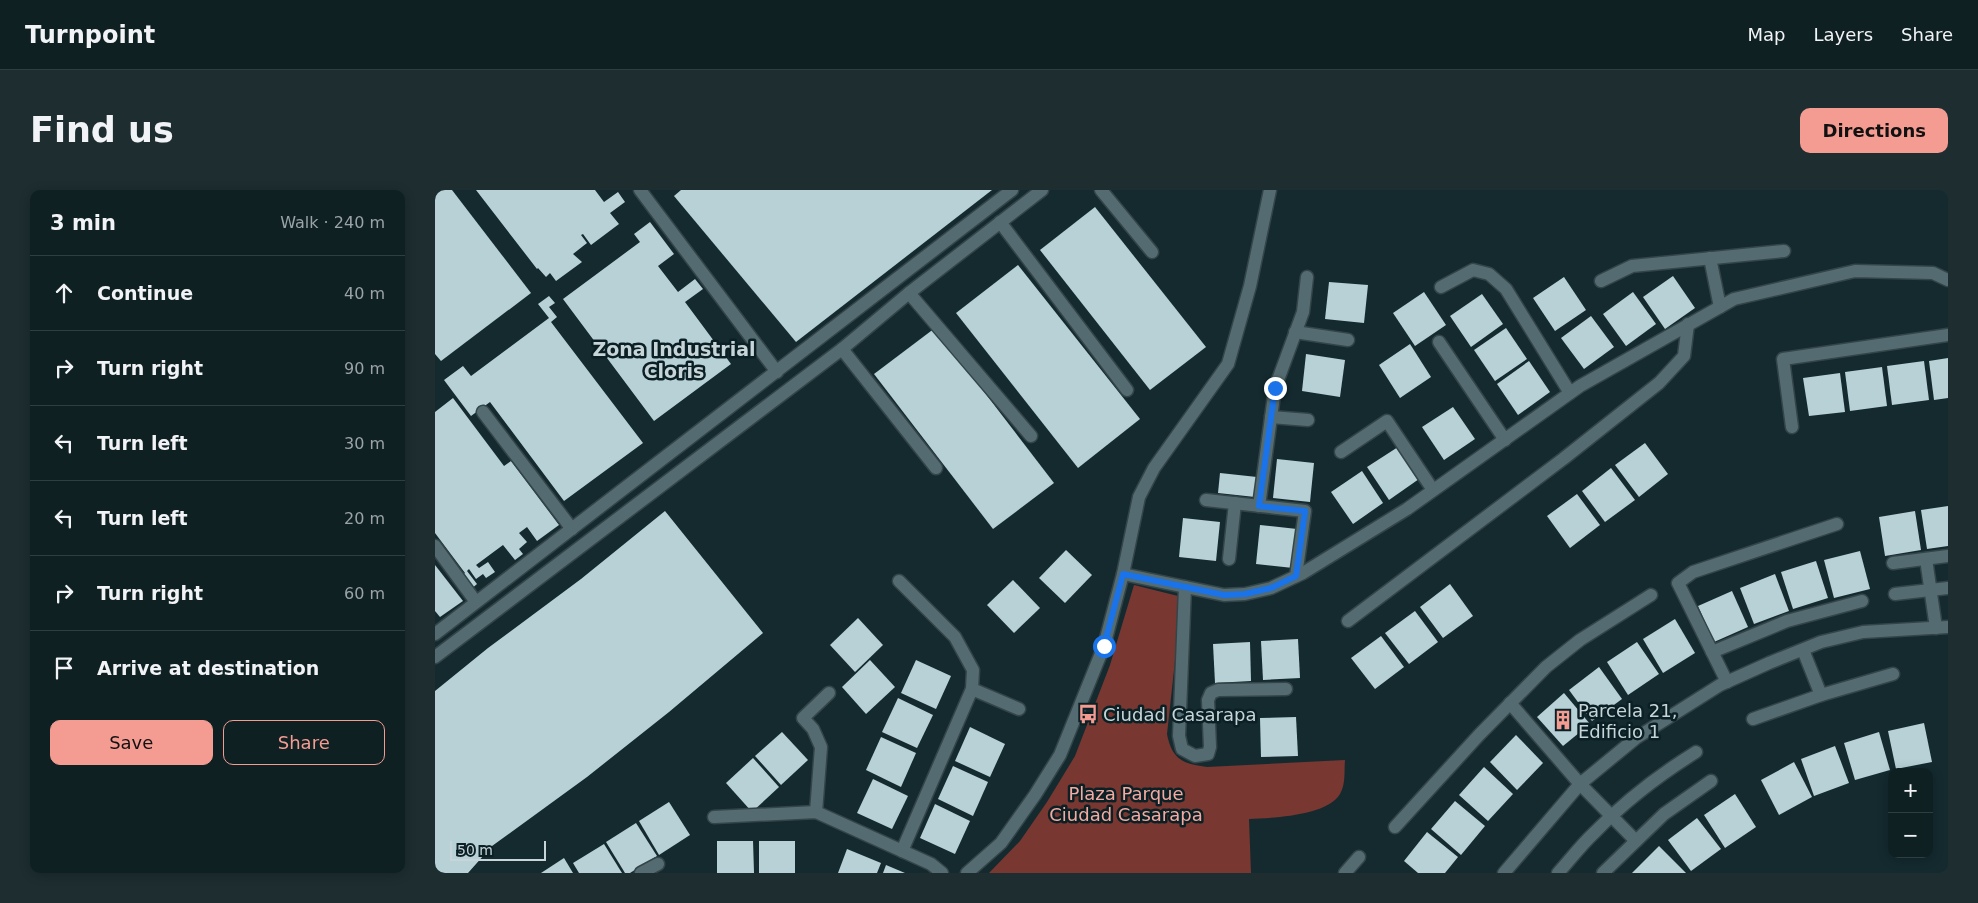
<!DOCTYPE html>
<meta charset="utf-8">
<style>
body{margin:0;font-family:"DejaVu Sans",sans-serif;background:#1d2d30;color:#f1f3f6}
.controls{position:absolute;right:15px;bottom:15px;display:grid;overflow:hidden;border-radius:10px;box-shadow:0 2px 12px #0003}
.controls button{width:45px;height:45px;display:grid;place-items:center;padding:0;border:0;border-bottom:1px solid #2f3e41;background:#0f2023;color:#f1f3f6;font:25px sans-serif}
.scale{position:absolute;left:15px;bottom:12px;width:96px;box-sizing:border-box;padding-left:5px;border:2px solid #c8d5d8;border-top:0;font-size:14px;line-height:18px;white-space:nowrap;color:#c8d5d8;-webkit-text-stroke:4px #0a2025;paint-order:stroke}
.stop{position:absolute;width:15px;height:15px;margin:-11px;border:4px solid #1a73e8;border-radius:50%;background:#fff}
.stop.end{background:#1a73e8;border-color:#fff;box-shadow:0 1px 5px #0008}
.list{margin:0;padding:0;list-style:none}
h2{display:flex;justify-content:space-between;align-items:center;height:65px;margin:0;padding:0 20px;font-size:21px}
h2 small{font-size:16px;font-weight:400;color:#9ba3a6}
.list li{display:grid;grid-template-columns:32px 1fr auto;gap:15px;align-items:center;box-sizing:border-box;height:75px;padding:0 20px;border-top:1px solid #2f3e41}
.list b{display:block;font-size:19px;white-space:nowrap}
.list em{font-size:16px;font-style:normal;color:#9ba3a6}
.actions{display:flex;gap:10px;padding:15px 20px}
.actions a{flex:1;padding:11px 0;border:1px solid #f59c92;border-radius:10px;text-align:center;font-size:18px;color:#f59c92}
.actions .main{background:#f59c92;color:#111}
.icon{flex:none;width:28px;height:28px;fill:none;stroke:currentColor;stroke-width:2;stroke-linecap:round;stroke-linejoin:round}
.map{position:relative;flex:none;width:1513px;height:683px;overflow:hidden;border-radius:10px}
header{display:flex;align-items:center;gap:30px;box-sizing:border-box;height:70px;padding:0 25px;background:#0f2023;border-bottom:1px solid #2f3e41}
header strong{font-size:24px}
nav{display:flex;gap:28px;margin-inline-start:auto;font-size:18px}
.intro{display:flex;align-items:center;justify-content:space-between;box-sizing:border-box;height:120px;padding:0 30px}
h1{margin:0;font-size:35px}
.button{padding:12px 22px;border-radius:10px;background:#f59c92;color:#111;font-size:18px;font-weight:700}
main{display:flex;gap:30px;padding:0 30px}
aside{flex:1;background:#0f2023;border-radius:10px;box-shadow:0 2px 12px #0003}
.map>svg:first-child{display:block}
</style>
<header>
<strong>Turnpoint</strong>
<nav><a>Map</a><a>Layers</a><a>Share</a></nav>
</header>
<div class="intro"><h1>Find us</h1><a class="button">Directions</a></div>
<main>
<aside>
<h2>3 min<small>Walk · 240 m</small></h2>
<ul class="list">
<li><svg class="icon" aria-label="ahead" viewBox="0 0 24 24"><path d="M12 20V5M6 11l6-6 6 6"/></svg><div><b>Continue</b></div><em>40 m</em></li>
<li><svg class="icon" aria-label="right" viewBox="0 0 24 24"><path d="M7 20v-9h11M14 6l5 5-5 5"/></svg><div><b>Turn right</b></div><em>90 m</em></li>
<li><svg class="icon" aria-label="left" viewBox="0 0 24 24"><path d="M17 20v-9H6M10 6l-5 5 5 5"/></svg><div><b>Turn left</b></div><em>30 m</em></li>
<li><svg class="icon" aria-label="left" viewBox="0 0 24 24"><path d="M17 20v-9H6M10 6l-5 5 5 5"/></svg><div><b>Turn left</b></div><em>20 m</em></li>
<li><svg class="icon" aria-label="right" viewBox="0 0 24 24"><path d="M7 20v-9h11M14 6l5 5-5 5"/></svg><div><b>Turn right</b></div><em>60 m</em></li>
<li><svg class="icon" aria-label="arrive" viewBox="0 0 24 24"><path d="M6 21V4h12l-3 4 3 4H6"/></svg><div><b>Arrive at destination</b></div></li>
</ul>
<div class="actions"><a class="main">Save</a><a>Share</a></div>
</aside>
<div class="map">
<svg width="1513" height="683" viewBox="0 0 1513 683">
<rect width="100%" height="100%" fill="#142a2f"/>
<path fill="#783731" d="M 699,395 L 747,407 L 732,544 C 737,570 749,574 772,577 L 910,570 C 909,581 911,594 905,604 C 892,626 837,628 814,629 L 816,683 L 554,683 L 585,651 L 612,612 L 640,566 L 675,475 Z"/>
<g fill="#b7d1d7">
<polygon points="0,0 17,0 96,103 6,171 0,164"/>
<polygon points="41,0 160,0 169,12 183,2 190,12 175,23 184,34 156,55 148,44 146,45 152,53 138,64 147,72 121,91 115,83 111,87 103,78 102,79"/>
<polygon points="246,0 557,0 361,152 239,6"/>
<polygon points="660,17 771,157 715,200 605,60"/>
<polygon points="215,32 239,64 223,76 243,102 260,89 268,99 250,112 296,174 219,231 128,109 205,52 199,44"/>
<polygon points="583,75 705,229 643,278 521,123"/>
<polygon points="1238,86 1260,118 1230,139 1208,107"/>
<polygon points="1129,87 1151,120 1120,141 1098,108"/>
<polygon points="894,92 933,95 929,133 890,129"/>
<polygon points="989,102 1011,135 980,156 958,123"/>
<polygon points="1198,102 1221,134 1191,156 1168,124"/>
<polygon points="1047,104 1068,134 1036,157 1015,126"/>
<polygon points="114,106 120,113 114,117 122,127 116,132 208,253 129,311 55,212 36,226 9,190 28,176 36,186 114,128 103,114"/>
<polygon points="1156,126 1179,157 1149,179 1126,148"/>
<polygon points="500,138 619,293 558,339 439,184"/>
<polygon points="1071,138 1092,169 1060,191 1039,160"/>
<polygon points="975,154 996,187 965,208 944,175"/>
<polygon points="871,164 910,170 905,207 867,201"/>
<polygon points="1513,168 1513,208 1499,210 1494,171"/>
<polygon points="1094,171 1115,202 1083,225 1062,194"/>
<polygon points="1489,171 1494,210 1457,215 1452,176"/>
<polygon points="1447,177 1452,216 1415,221 1410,182"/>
<polygon points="1405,183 1410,222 1374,226 1368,188"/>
<polygon points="18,208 69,276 76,271 124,335 102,351 92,337 84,343 92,352 84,359 88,364 80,370 68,355 41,375 44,378 53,372 60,382 51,388 48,384 41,389 34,379 32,381 42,394 35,400 25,387 30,383 0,343 0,222"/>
<polygon points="1018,217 1040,249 1009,270 987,237"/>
<polygon points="1210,253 1233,284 1204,307 1180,275"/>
<polygon points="963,257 984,289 954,310 932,277"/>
<polygon points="842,269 879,273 875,312 838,308"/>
<polygon points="1176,278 1200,310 1170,332 1147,301"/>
<polygon points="927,281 948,313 918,334 896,302"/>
<polygon points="785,283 822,287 820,307 783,303"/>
<polygon points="1142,304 1165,335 1135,358 1112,326"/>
<polygon points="1513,316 1513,356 1492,359 1486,320"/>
<polygon points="230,321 328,443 234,522 152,587 57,656 33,683 0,683 0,501 53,458 146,389"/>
<polygon points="1480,321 1486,360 1450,366 1444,327"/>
<polygon points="748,328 785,332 781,371 744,367"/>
<polygon points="825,335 862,339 858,378 821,374"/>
<polygon points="631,360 657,385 630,413 604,388"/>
<polygon points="1425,361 1435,399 1399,408 1389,370"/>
<polygon points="1381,371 1393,408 1358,419 1346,382"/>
<polygon points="0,375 28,411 5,427 0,421"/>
<polygon points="1340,384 1354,421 1319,434 1305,398"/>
<polygon points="578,390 605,418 579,443 552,415"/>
<polygon points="1015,394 1038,426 1008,448 985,417"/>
<polygon points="1297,401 1313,437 1279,452 1263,416"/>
<polygon points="980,421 1003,452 974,474 950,443"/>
<polygon points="423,428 448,455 420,482 395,455"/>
<polygon points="1240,429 1260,463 1228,483 1208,449"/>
<polygon points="946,446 969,477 940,499 916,468"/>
<polygon points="863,449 865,488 828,490 826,451"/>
<polygon points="815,452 816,491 780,493 778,454"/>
<polygon points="1202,452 1224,484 1193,505 1172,472"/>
<polygon points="435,470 460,497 431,524 407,497"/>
<polygon points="481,470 516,486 501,519 466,503"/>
<polygon points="1164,477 1187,509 1157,531 1134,500"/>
<polygon points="1129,503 1155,534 1128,556 1102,527"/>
<polygon points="463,508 498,525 482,558 447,542"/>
<polygon points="861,527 863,566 826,567 825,528"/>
<polygon points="1489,533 1497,572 1461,579 1453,541"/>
<polygon points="535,537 570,554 555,587 520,571"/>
<polygon points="347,542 373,570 346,595 320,566"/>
<polygon points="1444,542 1455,580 1420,590 1409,553"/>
<polygon points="1081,545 1108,573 1082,600 1055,572"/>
<polygon points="446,547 481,563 466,597 431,580"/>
<polygon points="1400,556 1414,593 1379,606 1366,569"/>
<polygon points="318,568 344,597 317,622 291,593"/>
<polygon points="1359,572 1377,607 1344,625 1326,590"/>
<polygon points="518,576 553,592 538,626 503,609"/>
<polygon points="1049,577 1078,604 1053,631 1024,605"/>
<polygon points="438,589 473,606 457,639 422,623"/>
<polygon points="1300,604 1321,637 1290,658 1269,625"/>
<polygon points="1020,611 1050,636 1026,665 996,639"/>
<polygon points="234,612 255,645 224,665 204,631"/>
<polygon points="500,614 535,631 520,664 485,648"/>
<polygon points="1262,628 1286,659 1256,681 1233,650"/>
<polygon points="201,633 222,666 195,683 190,683 171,652"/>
<polygon points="992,642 1023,667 1010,683 983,683 969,671"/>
<polygon points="282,651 318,651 319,683 282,683"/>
<rect x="324" y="651" width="36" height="32"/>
<polygon points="169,654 187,683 144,683 138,673"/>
<polygon points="1224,656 1251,683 1197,683"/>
<polygon points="412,659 446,673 442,683 403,683"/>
<polygon points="129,668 138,683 106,683"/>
<polygon points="451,675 470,683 448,683"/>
</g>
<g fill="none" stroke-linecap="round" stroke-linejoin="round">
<defs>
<g id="minor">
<polyline points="205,0 342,182"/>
<polyline points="666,0 717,62"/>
<polyline points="565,32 692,200"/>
<polyline points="1275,68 1285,117"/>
<polyline points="1166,91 1197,76 1349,61"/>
<polyline points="1006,97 1038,80 1054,84 1071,99 1135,203"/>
<polyline points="474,103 596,246"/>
<polyline points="860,142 913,150"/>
<polyline points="1004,152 1070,250"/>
<polyline points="407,159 501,278"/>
<polyline points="48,222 137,339"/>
<polyline points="836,227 873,230"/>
<polyline points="1357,237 1348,169 1513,145"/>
<polyline points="906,262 952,231 998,300"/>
<polyline points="771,310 870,321 861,386"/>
<polyline points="824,316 840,198 868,122 872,87"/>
<polyline points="0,356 41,412"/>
<polyline points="794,369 800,313"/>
<polyline points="1491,369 1501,438"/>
<polyline points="1458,373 1513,366"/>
<polyline points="688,384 789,405 810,404 836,398 868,383 972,319 1145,196 1299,109 1420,81 1498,83 1513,90"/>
<polyline points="464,391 520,447 538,480 537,499 467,661"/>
<polyline points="750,397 744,546 747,559 760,566 773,564 775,557 773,510 776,503 783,500 851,499"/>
<polyline points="1460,404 1513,398"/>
<polyline points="913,431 1128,269 1224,193 1249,166 1253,134"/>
<polyline points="0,444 577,0"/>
<polyline points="1368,460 1386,505"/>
<polyline points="1277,462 1352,431 1427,411"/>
<polyline points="0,467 407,159 474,103 607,0"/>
<polyline points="1292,492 1243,393 1258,382 1402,334"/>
<polyline points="537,499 584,519"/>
<polyline points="1075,513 1145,594 1201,651"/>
<polyline points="1318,529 1386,505 1458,484"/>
<polyline points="381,622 386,557 378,539 368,528 394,503"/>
<polyline points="279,627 381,622 496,674 507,683"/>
<polyline points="960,637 1044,545 1111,477 1145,450 1216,405"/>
<polyline points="206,683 223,674"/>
<polyline points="532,683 566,653 600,605 625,565 669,456 688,384 704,307 719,278 793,174 815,96 835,0"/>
<polyline points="910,683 924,667"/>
<polyline points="1069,683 1145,594 1201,548 1285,495 1334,473 1386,452 1428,442 1513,437"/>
<path d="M 1123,683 C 1135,670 1146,655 1159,643 C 1189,612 1224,585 1261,562"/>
<polyline points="1168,683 1229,624 1276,591"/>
</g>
</defs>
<use href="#minor" stroke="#344549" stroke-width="15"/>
<use href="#minor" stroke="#546c71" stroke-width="12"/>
</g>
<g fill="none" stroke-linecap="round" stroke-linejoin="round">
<polyline stroke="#1a73e8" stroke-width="6" points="669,456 688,384 789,405 810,404 836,398 861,386 870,321 824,316 840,198"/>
</g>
<defs>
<symbol id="bus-bare" viewBox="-9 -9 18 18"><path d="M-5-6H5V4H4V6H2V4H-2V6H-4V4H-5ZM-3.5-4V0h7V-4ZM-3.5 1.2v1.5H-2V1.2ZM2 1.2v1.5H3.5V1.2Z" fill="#f59c92" stroke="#0a2025" stroke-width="2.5" paint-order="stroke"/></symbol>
<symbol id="building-bare" viewBox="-9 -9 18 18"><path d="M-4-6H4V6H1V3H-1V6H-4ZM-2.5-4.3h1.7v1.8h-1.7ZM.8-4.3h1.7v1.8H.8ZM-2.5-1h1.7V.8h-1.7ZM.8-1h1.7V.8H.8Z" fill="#f59c92" stroke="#0a2025" stroke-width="2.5" paint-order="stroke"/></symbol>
</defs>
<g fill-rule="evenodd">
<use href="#bus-bare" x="639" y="510" width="28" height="28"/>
<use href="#building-bare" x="1114" y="516" width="28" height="28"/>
</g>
<g text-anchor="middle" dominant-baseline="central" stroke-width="5" stroke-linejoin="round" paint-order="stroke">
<g font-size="18" fill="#c8d5d8" stroke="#0a2025" text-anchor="start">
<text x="1143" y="520">Parcela 21,<tspan x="1143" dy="21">Edificio 1</tspan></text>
<text x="668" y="524">Ciudad Casarapa</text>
</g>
<g font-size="18" fill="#f5aaa1" stroke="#0a2025">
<text x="691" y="603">Plaza Parque<tspan x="691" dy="21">Ciudad Casarapa</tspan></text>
</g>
<g font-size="19" font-weight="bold" fill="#c8d5d8" stroke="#0a2025">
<text x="239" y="159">Zona Industrial<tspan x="239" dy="22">Cloris</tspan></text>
</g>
</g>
</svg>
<div class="controls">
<button>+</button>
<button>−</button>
</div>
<div class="scale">50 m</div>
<div class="stop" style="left:669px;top:456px"></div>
<div class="stop end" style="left:840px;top:198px"></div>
</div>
</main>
